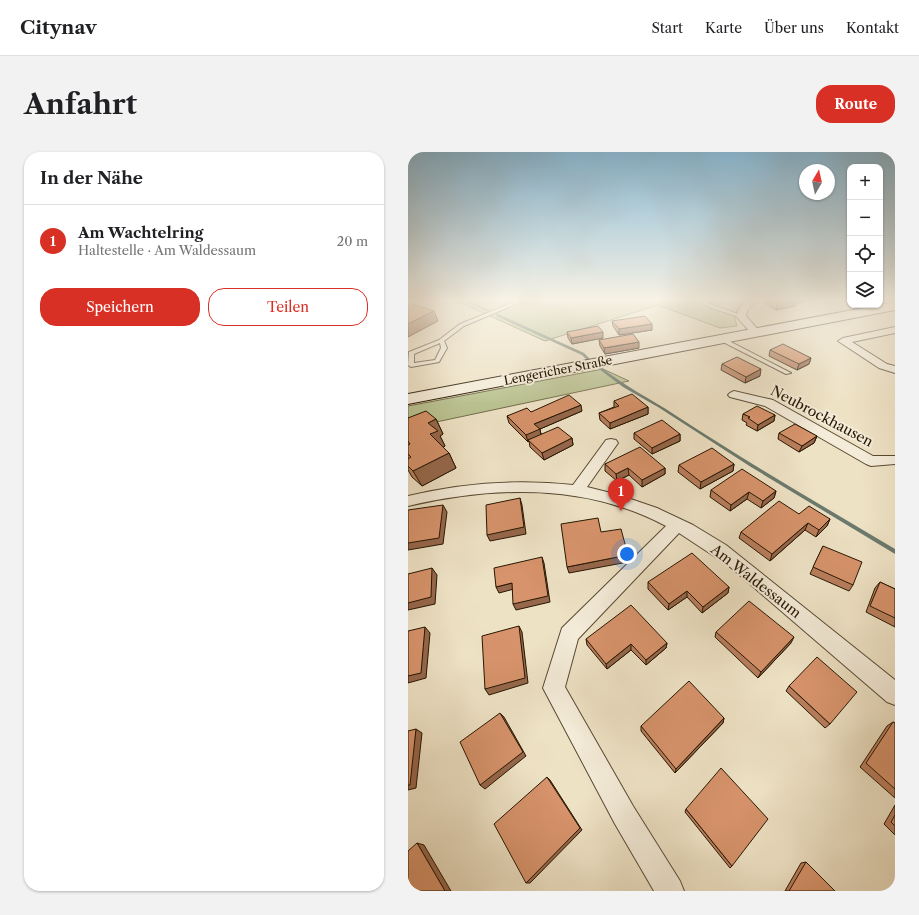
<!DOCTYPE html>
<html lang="de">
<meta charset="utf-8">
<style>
body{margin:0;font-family:"Libre Caslon Text",serif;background:#f2f2f2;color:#202124}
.controls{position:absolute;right:12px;top:12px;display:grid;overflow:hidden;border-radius:8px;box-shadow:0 1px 3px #0004}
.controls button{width:36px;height:36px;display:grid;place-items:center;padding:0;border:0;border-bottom:1px solid #e0e0e0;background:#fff;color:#202124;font:20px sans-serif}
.compass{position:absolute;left:391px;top:12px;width:36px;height:36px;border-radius:50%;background:#fff;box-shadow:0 1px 3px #0004;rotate:9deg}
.you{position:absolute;left:219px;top:402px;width:14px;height:14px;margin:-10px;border:3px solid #fff;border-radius:50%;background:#1a73e8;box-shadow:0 0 0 6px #1a73e833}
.badge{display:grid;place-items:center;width:26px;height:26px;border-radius:50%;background:#d93025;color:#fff;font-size:13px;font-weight:700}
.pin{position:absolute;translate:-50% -33px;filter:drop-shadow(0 1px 2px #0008)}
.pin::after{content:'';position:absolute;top:21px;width:14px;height:12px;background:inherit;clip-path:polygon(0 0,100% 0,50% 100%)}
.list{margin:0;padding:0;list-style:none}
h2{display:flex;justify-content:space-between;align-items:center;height:52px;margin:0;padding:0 16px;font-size:17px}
h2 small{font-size:13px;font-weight:400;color:#757577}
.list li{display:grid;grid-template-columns:26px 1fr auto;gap:12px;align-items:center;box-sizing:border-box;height:72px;padding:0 16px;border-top:1px solid #e0e0e0}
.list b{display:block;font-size:15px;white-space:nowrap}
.list p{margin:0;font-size:13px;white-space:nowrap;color:#757577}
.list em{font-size:13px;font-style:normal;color:#757577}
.actions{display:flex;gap:8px;padding:12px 16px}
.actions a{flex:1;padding:9px 0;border:1px solid #d93025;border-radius:16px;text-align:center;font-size:14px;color:#d93025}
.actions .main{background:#d93025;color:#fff}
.icon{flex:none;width:22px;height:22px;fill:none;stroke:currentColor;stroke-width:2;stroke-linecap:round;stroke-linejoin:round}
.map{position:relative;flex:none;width:487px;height:739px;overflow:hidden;border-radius:16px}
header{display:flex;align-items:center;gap:24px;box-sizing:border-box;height:56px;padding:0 20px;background:#fff;border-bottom:1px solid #e0e0e0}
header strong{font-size:19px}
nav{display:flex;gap:22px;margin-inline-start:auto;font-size:14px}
.intro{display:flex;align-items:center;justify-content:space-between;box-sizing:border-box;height:96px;padding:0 24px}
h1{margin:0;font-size:28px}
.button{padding:10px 18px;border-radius:16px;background:#d93025;color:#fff;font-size:14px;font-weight:700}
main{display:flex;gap:24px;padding:0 24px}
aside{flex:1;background:#fff;border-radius:16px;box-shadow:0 1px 3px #0004}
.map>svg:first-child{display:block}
</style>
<header>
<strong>Citynav</strong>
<nav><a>Start</a><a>Karte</a><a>Über uns</a><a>Kontakt</a></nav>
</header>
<div class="intro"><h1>Anfahrt</h1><a class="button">Route</a></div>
<main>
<aside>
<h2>In der Nähe<small></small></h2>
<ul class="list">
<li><span class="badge">1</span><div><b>Am Wachtelring</b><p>Haltestelle · Am Waldessaum</p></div><em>20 m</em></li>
</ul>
<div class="actions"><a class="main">Speichern</a><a>Teilen</a></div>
</aside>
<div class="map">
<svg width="487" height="739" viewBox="0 0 487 739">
<rect width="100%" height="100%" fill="#eee2c5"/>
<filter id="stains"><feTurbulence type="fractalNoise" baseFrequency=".005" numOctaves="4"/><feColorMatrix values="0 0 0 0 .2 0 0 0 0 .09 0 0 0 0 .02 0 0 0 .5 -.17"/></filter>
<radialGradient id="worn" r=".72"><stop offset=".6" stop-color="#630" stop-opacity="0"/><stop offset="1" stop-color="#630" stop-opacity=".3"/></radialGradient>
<g fill="#bbc393" stroke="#706c4a">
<polygon points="45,147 341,147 330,154 327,167 329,174 312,176 250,153 137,189"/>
<polygon points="195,217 221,229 0,276 0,254"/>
</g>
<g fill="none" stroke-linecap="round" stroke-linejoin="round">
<g fill="#6b7a6e" fill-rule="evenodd">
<polygon points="53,147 57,147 81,158 78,159"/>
<polygon points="88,162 90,162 176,201 182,207 179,208 174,203 88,164"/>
<path d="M 191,215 L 193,215 C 216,234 243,247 267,263 C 339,310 413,353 487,397 L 487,402 L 343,315 L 250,255 L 215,235 L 191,217 Z"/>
</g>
<defs>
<g id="service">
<path d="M 114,147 L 120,147 L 56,174 L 36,189 L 39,196 L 31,210 L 3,215 L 0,213 L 1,200 L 31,188 L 52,172 ZM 32,191 L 33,196 L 27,208 L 6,211 L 6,202 Z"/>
<polygon points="287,147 292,147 305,153 335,164 331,165 301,155"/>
<polygon points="311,186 315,186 383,221 378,222 311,188"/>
</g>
<g id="minor">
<polygon points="342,147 351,147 340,157 338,164 352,180 347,183 344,182 328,164 333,154"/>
<polygon points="487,175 487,181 444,190 479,212 487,214 487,221 471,216 430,189 435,186"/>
<polygon points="326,239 365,248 465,304 487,304 487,312 463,314 458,312 357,254 322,245 320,243 322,241"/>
<path d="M 203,287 L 208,288 L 210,291 L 179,335 L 211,343 L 249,356 L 285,373 L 318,393 L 487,528 L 487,553 L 479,550 L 321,414 L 271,381 L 170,487 L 157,535 L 225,654 L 272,729 L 276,739 L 246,739 L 207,672 L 135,536 L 154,476 L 258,374 C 177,331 87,334 0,354 L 0,344 C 55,331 109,327 165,333 L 198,288 Z"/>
</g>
<polygon id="secondary" points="487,150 487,158 0,252 0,242"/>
</defs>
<use href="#service" stroke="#584933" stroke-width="2"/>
<use href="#minor" stroke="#584933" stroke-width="2"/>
<use href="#secondary" stroke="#261602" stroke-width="2"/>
<use href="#service" fill="#f4ecd9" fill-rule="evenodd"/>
<use href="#minor" fill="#f4ecd9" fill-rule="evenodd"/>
<use href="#secondary" fill="#f4ecd9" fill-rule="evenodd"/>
</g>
<g fill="#b97e5c" stroke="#261602">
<polygon points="359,147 398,147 394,151 388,149 387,154 368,158 358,152"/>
<polygon points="204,169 244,178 211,183 205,174"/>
<polygon points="159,180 195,186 164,192 160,186"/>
<polygon points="191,188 231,196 197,202 192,194"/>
<polygon points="362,198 403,206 401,212 389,218 361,204"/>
<polygon points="314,212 352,224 337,231 313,218"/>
<polygon points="206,249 240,255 240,262 202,277 192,268 191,261 206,255"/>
<polygon points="174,259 132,277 133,282 164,286 165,293 136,308 122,295 121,289 120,290 101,271 99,264 123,260"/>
<polygon points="335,262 367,263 366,269 349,279 338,273 339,271 334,268"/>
<polygon points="0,266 28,267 35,282 32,284 37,294 35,295 41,301 48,316 14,334 4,325 0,318"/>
<polygon points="226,281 272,282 272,289 244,302 226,287"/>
<polygon points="371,281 409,284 406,291 391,300 370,287"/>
<polygon points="197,312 257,316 257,322 234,335 221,323 209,329 197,319"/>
<polygon points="326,312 325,319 292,337 270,320 271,313"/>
<polygon points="303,338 368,339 366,346 353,356 339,347 322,359 302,345"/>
<polygon points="391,362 422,367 419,374 408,385 397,378 362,409 331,386 333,380"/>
<polygon points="415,394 445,433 441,439 402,422"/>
<polygon points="240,430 321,435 320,441 294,461 279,445 260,458 240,437"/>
<polygon points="472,430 487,437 487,475 458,460 467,436"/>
<polygon points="308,480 383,491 350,526 307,485"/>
<polygon points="178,487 259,491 258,496 238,513 223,498 199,517 179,493"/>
<polygon points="381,534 422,572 417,576 378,539"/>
<polygon points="316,566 315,571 267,621 233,579 233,574"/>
<polygon points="485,570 487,571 487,646 452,615 479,574"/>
<polygon points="487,653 487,683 476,672"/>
<polygon points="278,657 324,714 322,716 277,660"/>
<polygon points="398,710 427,739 377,739 393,711"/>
</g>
<g fill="#96674b" stroke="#261602">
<polygon points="395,147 398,147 394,151"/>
<polygon points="388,148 387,154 368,158 369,152"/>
<polygon points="26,159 30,169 0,185 0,172"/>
<polygon points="244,172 244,178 211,183 211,177"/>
<polygon points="195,180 195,186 164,192 163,186"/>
<polygon points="231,190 231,196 197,202 196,196"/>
<polygon points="403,206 401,212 389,218 391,212"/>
<polygon points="353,217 352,224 337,231 338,225"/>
<polygon points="173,253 174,259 132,277 133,284 120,288 121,289 120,290 118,283 126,272"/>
<polygon points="240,255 240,262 202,277 202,271"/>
<polygon points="367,263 366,269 349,279 350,273"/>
<polygon points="28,267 35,282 32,284 37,294 30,298 22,282 20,271"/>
<polygon points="272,282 272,289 244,302 244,296"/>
<polygon points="409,284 406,291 391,300 394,294"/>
<polygon points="164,286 165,293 136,308 134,301"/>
<polygon points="41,301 48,316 14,334 5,319"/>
<polygon points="326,312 325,319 292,337 293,330"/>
<polygon points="220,316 221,323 209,329 208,322"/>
<polygon points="257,316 257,322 234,335 234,328"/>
<polygon points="368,339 366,346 353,356 355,349"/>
<polygon points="341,340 339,347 322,359 323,353"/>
<polygon points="112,346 114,353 118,382 82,389 79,383"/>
<polygon points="35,353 39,360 35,392 0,398 0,391"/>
<polygon points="422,367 419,374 408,385 411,378"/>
<polygon points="400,371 397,378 362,409 364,402"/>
<polygon points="220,403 220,410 161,421 159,415"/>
<polygon points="134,405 136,411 142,450 108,458 105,452"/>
<polygon points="24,416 29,423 27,452 0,458 0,451"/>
<polygon points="104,431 106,437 91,441 88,435"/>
<polygon points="321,435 320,441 294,461 295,455"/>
<polygon points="279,439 279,445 260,458 261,452"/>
<polygon points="111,474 114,480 120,531 81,543 77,537"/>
<polygon points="17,475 22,481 18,526 0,531 0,524"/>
<polygon points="386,485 383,491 350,526 353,520"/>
<polygon points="259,491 258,496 238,513 238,508"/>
<polygon points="223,492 223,498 199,517 198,512"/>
<polygon points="92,561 96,565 118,604 77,637 72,633"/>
<polygon points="316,566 315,571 267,621 268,617"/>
<polygon points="8,577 14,581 8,636 0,638 0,633"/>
<polygon points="139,625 142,628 174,678 122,731 118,731"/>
<polygon points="9,691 16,693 43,739 37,739"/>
</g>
<g fill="#d7936b" stroke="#261602">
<polygon points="360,147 386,147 388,148 369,152"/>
<polygon points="4,152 26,159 0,172 0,154"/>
<polygon points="237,164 244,172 211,177 204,169"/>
<polygon points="190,174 195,180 163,186 159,180"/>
<polygon points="225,182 231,190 196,196 191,188"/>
<polygon points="375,192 403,206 391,212 362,198"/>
<polygon points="329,205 353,217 338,225 314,212"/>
<polygon points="224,242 240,255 202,271 191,261 211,254 206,249"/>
<polygon points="161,243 173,253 126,272 132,277 118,283 99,264 119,256 123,260"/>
<polygon points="349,254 367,263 350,273 340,266 342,265 335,262"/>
<polygon points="18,259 28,267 20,271 30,279 22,282 41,301 5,319 0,314 0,307 3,305 0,302 0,293 2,292 0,289 0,266"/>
<polygon points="254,268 272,282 244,296 226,281"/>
<polygon points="387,272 409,284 394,294 371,281"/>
<polygon points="150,275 164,286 134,301 120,288"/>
<polygon points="232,295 257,316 234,328 220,316 208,322 197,312"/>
<polygon points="304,296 326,312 293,330 271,313"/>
<polygon points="334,317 368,339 355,349 341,340 323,353 303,338"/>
<polygon points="112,346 116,375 79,383 78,353"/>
<polygon points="371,349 391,362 401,354 422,367 411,378 400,371 364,402 333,380"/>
<polygon points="35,353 31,386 0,391 0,358"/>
<polygon points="190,366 193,380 213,377 220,403 159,415 153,372"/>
<polygon points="415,394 454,410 445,433 405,415"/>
<polygon points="284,401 321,435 295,455 279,439 261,452 240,430"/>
<polygon points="134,405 140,444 105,452 104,431 88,435 86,416"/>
<polygon points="24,416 23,445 0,451 0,422"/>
<polygon points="472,430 487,437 487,466 462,454"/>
<polygon points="341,449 386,485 353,520 308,480"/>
<polygon points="223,453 259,491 238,508 223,492 198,512 178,487"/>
<polygon points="111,474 117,526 77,537 74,484"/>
<polygon points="17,475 13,521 0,524 0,479"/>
<polygon points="409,505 449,540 422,572 381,534"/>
<polygon points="281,529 316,566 268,617 233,574"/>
<polygon points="92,561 115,600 72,633 52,590"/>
<polygon points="485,570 487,571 487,637 458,611"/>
<polygon points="8,577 2,633 0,633 0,579"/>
<polygon points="313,616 360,667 324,714 278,657"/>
<polygon points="139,625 172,676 118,731 86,672"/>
<polygon points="487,663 487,674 483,670"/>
<polygon points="9,691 37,739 0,739 0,699"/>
<polygon points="398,710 427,739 381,739"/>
</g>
<linearGradient id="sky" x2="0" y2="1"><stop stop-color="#88b8d4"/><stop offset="0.59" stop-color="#f7f2e5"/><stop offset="1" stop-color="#f7f2e5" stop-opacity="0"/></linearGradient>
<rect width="487" height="251" fill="url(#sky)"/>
<g text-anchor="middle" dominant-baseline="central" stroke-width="4" stroke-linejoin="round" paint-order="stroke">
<g font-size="12" fill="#261602" stroke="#f4ecd9">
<text transform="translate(150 218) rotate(-11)">Lengericher Straße</text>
</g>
<g font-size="14" fill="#261602" stroke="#f4ecd9">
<text transform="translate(414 264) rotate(28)">Neubrockhausen</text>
<text transform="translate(348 429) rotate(38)">Am Waldessaum</text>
</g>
</g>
<rect width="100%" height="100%" filter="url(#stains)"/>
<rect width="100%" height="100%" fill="url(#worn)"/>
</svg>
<div class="controls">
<button>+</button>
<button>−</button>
<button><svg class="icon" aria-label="locate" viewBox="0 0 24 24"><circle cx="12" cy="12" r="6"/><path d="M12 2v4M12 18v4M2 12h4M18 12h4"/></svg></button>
<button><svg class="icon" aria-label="layers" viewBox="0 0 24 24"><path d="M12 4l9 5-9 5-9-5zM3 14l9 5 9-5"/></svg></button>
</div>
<svg class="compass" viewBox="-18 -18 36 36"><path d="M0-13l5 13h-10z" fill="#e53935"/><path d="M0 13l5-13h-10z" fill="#757577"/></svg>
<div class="you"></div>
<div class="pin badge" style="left:213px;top:359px">1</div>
</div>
</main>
